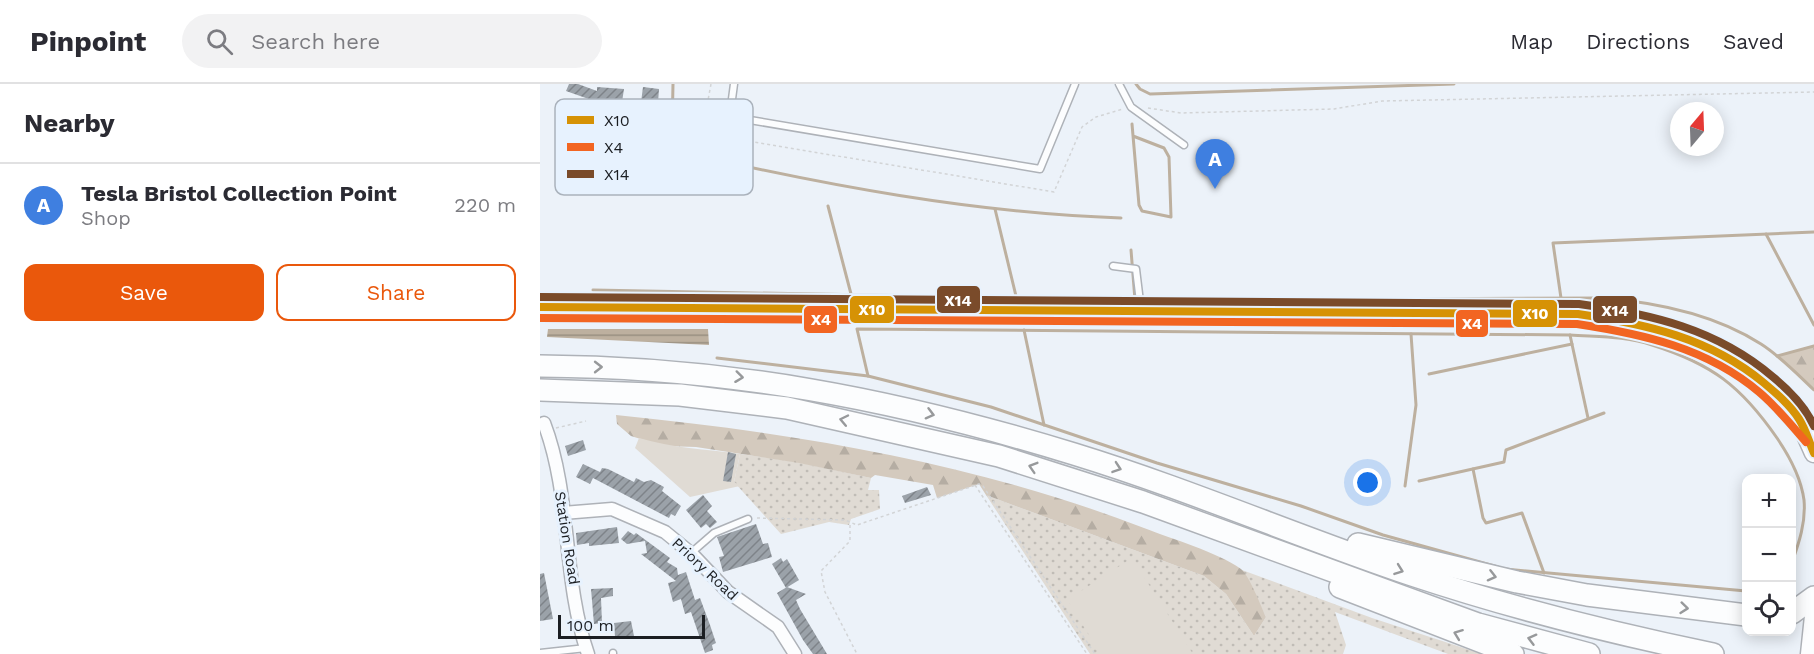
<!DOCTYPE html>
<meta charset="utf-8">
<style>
body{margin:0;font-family:"Work Sans",sans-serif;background:#f2f2f3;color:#2b2b33}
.controls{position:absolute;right:18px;bottom:18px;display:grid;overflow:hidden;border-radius:12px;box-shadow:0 3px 15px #0003}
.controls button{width:54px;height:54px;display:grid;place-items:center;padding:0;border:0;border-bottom:2px solid #e1e1e2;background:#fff;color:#2b2b33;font:30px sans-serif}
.compass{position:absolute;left:1130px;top:18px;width:54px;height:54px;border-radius:50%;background:#fff;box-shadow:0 3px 15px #0003;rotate:19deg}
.scale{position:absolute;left:18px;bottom:15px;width:147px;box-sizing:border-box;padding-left:6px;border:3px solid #1b1e22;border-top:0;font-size:16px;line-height:21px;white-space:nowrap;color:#1b1e22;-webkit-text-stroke:4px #e7f2fe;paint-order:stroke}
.you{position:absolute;left:828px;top:399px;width:21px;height:21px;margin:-15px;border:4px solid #fff;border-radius:50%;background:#1a73e8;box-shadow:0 0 0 9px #1a73e833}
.badge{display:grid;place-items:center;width:39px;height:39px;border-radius:50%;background:#ea580c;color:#fff;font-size:20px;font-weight:700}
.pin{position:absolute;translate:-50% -50px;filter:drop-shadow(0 2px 3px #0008)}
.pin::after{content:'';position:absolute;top:32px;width:21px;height:18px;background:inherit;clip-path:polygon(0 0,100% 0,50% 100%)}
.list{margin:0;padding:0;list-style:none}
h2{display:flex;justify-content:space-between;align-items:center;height:78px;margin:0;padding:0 24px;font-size:26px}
h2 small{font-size:20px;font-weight:400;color:#7c7c81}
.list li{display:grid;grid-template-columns:39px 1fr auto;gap:18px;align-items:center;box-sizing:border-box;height:84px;padding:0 24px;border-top:2px solid #e1e1e2}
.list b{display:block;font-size:22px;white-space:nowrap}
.list p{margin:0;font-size:20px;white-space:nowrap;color:#7c7c81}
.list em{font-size:20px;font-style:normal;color:#7c7c81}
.actions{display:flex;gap:12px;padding:18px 24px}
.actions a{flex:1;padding:14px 0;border:2px solid #ea580c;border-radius:12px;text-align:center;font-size:21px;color:#ea580c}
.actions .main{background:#ea580c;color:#fff}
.icon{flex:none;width:33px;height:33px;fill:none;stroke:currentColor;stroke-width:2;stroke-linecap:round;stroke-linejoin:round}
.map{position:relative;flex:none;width:1274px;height:570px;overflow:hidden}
header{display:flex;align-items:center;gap:36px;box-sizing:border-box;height:84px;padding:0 30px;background:#fff;border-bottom:2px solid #e1e1e2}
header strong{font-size:28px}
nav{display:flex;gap:33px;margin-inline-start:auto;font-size:21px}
.search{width:420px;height:54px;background:#f2f2f3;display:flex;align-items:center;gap:15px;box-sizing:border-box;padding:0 21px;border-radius:33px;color:#7c7c81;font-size:22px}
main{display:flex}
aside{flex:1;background:#fff}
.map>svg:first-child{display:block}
</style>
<header>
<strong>Pinpoint</strong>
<div class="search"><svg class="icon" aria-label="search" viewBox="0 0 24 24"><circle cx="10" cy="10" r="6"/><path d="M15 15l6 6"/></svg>Search here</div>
<nav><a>Map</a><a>Directions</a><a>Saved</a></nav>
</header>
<main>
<aside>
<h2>Nearby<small></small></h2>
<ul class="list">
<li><span class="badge" style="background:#3f7fe0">A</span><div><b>Tesla Bristol Collection Point</b><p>Shop</p></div><em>220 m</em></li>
</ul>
<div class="actions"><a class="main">Save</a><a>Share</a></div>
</aside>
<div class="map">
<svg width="1274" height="570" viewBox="0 0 1274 570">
<defs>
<pattern id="grass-dots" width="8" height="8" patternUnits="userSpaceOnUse" patternTransform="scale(1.5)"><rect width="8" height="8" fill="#e0dbd4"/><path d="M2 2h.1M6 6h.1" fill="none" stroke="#c0bcb6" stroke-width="1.8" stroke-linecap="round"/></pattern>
<pattern id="forest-firs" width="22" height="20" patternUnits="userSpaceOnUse" patternTransform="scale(1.5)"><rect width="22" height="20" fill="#d4cabe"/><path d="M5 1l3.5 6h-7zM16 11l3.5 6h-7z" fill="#b5ada3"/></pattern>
<pattern id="water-rules" width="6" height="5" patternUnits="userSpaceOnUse" patternTransform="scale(1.5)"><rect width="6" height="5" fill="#bdb09f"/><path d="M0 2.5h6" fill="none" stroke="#998f81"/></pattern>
<pattern id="building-hatch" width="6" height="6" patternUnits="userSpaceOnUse" patternTransform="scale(1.5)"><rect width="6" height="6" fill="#9ba2a9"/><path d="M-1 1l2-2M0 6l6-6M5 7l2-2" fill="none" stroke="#7e8389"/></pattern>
</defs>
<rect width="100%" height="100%" fill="#ecf2f9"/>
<g fill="url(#grass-dots)">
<polygon points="200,370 257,378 331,394 328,406 339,406 340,425 311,435 309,441 289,438 241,450 194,398"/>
<polygon points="446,411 664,492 686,510 714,552 726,533 702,486 832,534 942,570 908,570 795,528 806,561 803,570 550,570"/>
</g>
<g fill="url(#forest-firs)">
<polygon points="1274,262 1274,306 1237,272"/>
<path d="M 76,331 C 256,349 436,379 604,444 C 632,455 677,468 701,485 C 709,491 721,522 726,533 L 714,552 L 686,510 L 664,492 L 446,411 L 439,400 L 397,414 L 393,401 L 335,391 L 331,394 L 259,379 L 156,363 L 123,362 L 91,352 L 77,340 Z"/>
</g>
<g fill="#e0dbd4">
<path d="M 99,354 C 132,364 166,365 200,370 L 194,398 L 200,402 L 150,413 L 95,364 Z"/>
<polygon points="592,474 653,570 561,570 527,516"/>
</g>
<polygon fill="url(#water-rules)" points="8,245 168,245 169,261 7,253"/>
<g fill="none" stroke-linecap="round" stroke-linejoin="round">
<g stroke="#bdb09f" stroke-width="3">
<path d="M 133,0 L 132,49 L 141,68 C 285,101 433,129 581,134"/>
<polyline points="596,0 600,5 610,10 914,0"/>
<polyline points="592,40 599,121 602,127 631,133 629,73 624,64 593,52"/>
<polyline points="288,122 311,210"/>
<polyline points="455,125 476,212"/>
<polyline points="1226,150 1274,241"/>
<polyline points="591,166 595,216"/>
<path d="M 53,206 L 595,216 L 1061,214 C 1115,218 1174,230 1221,260 C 1240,272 1257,290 1274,306"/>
<polyline points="1021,214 1013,159 1274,148"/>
<polyline points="484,246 504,341"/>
<polyline points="1030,251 1048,334"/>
<polyline points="1237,272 1274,262"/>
<polyline points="177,274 328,292 451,323 617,379 761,422 843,451 958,483"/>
<polyline points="889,290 1032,260"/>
<path d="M 328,292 L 317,245 L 1030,251 C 1058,253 1086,252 1112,261 C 1172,280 1201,302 1237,354 C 1250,373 1261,393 1264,416 C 1266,438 1259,459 1252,478"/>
<polyline points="933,385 943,434 946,439 982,429 1004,489"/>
<polyline points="879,397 964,378 966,366 1064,329"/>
<polyline points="865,402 876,321 871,250"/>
<polyline points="965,485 1206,507"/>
</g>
</g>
<g fill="url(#building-hatch)">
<polygon points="29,0 38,0 57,7 57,3 84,5 82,18 64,16 60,19 26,7"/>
<polygon points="103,3 119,5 118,19 122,20 120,29 100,26"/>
<polygon points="43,356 46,366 28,372 25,362"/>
<polygon points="188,368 196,370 191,398 183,397"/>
<polygon points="43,380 60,388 62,384 68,385 94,398 96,394 104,398 111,396 124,403 122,407 141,422 135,432 131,430 129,434 53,394 50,400 36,393"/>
<polygon points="387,403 391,411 365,419 362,412"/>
<polygon points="163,411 172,422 167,427 177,438 170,444 166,440 161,444 146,426"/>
<polygon points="216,440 223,460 228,459 232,473 183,488 179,473 184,472 177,453"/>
<polygon points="77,443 79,459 49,462 49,459 37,461 36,449"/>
<polygon points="88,447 94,451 96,449 130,474 127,478 137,484 138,491 146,488 155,516 160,514 170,541 176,559 172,561 173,566 165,569 151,528 145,530 141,515 133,518 128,499 136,497 101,470 107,469 105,457 87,460 81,455"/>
<polygon points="241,474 243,478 247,475 259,496 246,504 232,480"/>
<polygon points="4,489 13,535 0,537 0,490"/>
<polygon points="247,503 266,510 256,516 260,525 287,570 273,570 263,556 237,509"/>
<polygon points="73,504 73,512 61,514 62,539 54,540 51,505"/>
<polygon points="91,537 94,552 75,553 74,539"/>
</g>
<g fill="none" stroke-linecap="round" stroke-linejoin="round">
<defs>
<g id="lane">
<polyline points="194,0 190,30 192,33 500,85 535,0"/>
<polyline points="579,0 591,23 644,61"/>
<polyline points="573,182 596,185 601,226"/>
<polyline points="151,469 174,449 208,435"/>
<polyline points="0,569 46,564"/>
<polyline points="73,569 73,570"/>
</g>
<g id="street">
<path d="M 4,339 C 32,412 22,496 48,570"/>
<polyline points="23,429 72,425 125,448 153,471 188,508 238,543 255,570"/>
</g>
<g id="primary">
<path d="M 0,223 L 1038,230 C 1111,240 1169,251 1226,300 C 1243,315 1258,334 1274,351"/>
<polyline points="1262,342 1274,369"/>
<polyline points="1270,570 1274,532"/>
</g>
<g id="highway">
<path d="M 0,282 C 188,283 355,315 534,370 C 648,405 759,453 872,491 C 971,524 1071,549 1173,570"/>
<polyline points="0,306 140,311 247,324 459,372 603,418 938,540 1049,570"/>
<polyline points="818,460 977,498 1047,511 1206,531"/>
<polyline points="800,503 973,570"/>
<polyline points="1252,529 1274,513"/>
</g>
</defs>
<use href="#lane" stroke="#aeb2b8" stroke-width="9"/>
<use href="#street" stroke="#aeb2b8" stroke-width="15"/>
<use href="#primary" stroke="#aeb2b8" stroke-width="21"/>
<use href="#highway" stroke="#aeb2b8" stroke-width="24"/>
<g stroke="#d2d4d6" stroke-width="1.5" stroke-dasharray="3 3" stroke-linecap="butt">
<polyline points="171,0 163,43 165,50 514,108 542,43 556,33 583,25"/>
<polyline points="608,24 641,29 794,25 842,17 1274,8"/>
<polyline points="16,344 46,337"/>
<polyline points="435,401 547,570"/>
<polyline points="217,434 305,436 317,441 439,400 443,402 555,570"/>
<polyline points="310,441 310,457 281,487 285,508 317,570"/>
</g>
<use href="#lane" stroke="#fcfdfe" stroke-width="6"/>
<use href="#street" stroke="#fcfdfe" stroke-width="12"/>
<use href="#primary" stroke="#fcfdfe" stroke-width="18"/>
<use href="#highway" stroke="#fcfdfe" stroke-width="21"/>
<defs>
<path id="bus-1" d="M 0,223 L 1038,230 C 1106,240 1170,254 1224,299 C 1237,310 1250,321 1259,335 C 1266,346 1269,358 1274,369"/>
<path id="bus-2" d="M 0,234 L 1037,240 C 1103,250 1167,264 1219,308 C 1237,323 1251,341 1266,358"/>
<path id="bus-3" d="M 0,213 L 1039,220 C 1111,230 1177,245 1233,293 C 1250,307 1265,322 1274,342"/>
</defs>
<use href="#bus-1" stroke="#e7f2fe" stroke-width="12"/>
<use href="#bus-2" stroke="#e7f2fe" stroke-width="12"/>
<use href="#bus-3" stroke="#e7f2fe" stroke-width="12"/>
<use href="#bus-1" stroke="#d69205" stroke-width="8"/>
<use href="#bus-2" stroke="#f26522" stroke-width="8"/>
<use href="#bus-3" stroke="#7a4b2a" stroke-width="8"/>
</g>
<defs><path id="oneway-chevron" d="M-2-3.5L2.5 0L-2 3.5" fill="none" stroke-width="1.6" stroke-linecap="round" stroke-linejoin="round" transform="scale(1.5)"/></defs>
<g stroke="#97999b">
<use href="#oneway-chevron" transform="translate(58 283)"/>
<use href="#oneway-chevron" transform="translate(199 293) rotate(7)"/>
<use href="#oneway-chevron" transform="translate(390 330) rotate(15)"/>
<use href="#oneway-chevron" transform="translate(304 336) rotate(-168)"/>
<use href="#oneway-chevron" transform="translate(493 383) rotate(-163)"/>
<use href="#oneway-chevron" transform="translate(577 384) rotate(19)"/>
<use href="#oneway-chevron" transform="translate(859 486) rotate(20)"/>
<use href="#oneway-chevron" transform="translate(952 492) rotate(14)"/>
<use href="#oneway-chevron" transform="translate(1144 524) rotate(6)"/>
<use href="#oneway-chevron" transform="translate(918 550) rotate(-159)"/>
<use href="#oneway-chevron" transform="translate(992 555) rotate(-165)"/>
</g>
<g text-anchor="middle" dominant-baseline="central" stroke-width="6" stroke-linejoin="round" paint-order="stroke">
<g font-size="15" fill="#1b1e22" stroke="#e7f2fe">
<text transform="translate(27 454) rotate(81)">Station Road</text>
<text transform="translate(165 485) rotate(43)">Priory Road</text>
</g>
</g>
<rect x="15" y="15" width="198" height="96" rx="9" fill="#e7f2fe" stroke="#aab2bc" stroke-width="1.5"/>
<rect x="27" y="32" width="27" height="8" fill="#d69205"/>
<rect x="27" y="59" width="27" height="8" fill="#f26522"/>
<rect x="27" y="86" width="27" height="8" fill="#7a4b2a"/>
<g font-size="16" fill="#1b1e22">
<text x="64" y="42">X10</text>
<text x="64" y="69">X4</text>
<text x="64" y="96">X14</text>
</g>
<g stroke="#e7f2fe" stroke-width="2">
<rect x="396" y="201" width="45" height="29" rx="6" fill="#7a4b2a"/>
<rect x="309" y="211" width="46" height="29" rx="6" fill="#d69205"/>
<rect x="1052" y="211" width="46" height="29" rx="6" fill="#7a4b2a"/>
<rect x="972" y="215" width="46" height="29" rx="6" fill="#d69205"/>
<rect x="263" y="221" width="35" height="29" rx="6" fill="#f26522"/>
<rect x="915" y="225" width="34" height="29" rx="6" fill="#f26522"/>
</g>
<g font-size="16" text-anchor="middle" font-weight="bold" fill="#fff">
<text x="418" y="222">X14</text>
<text x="332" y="231">X10</text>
<text x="1075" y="232">X14</text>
<text x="995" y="235">X10</text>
<text x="281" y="241">X4</text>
<text x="932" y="245">X4</text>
</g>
</svg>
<div class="controls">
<button>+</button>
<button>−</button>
<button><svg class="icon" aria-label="locate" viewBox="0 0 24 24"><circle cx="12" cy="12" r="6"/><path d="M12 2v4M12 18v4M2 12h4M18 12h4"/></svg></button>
</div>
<svg class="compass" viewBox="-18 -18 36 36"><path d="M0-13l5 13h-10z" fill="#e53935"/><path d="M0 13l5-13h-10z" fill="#7c7c81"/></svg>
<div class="scale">100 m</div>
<div class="you"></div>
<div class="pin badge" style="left:675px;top:105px;background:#3f7fe0">A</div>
</div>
</main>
